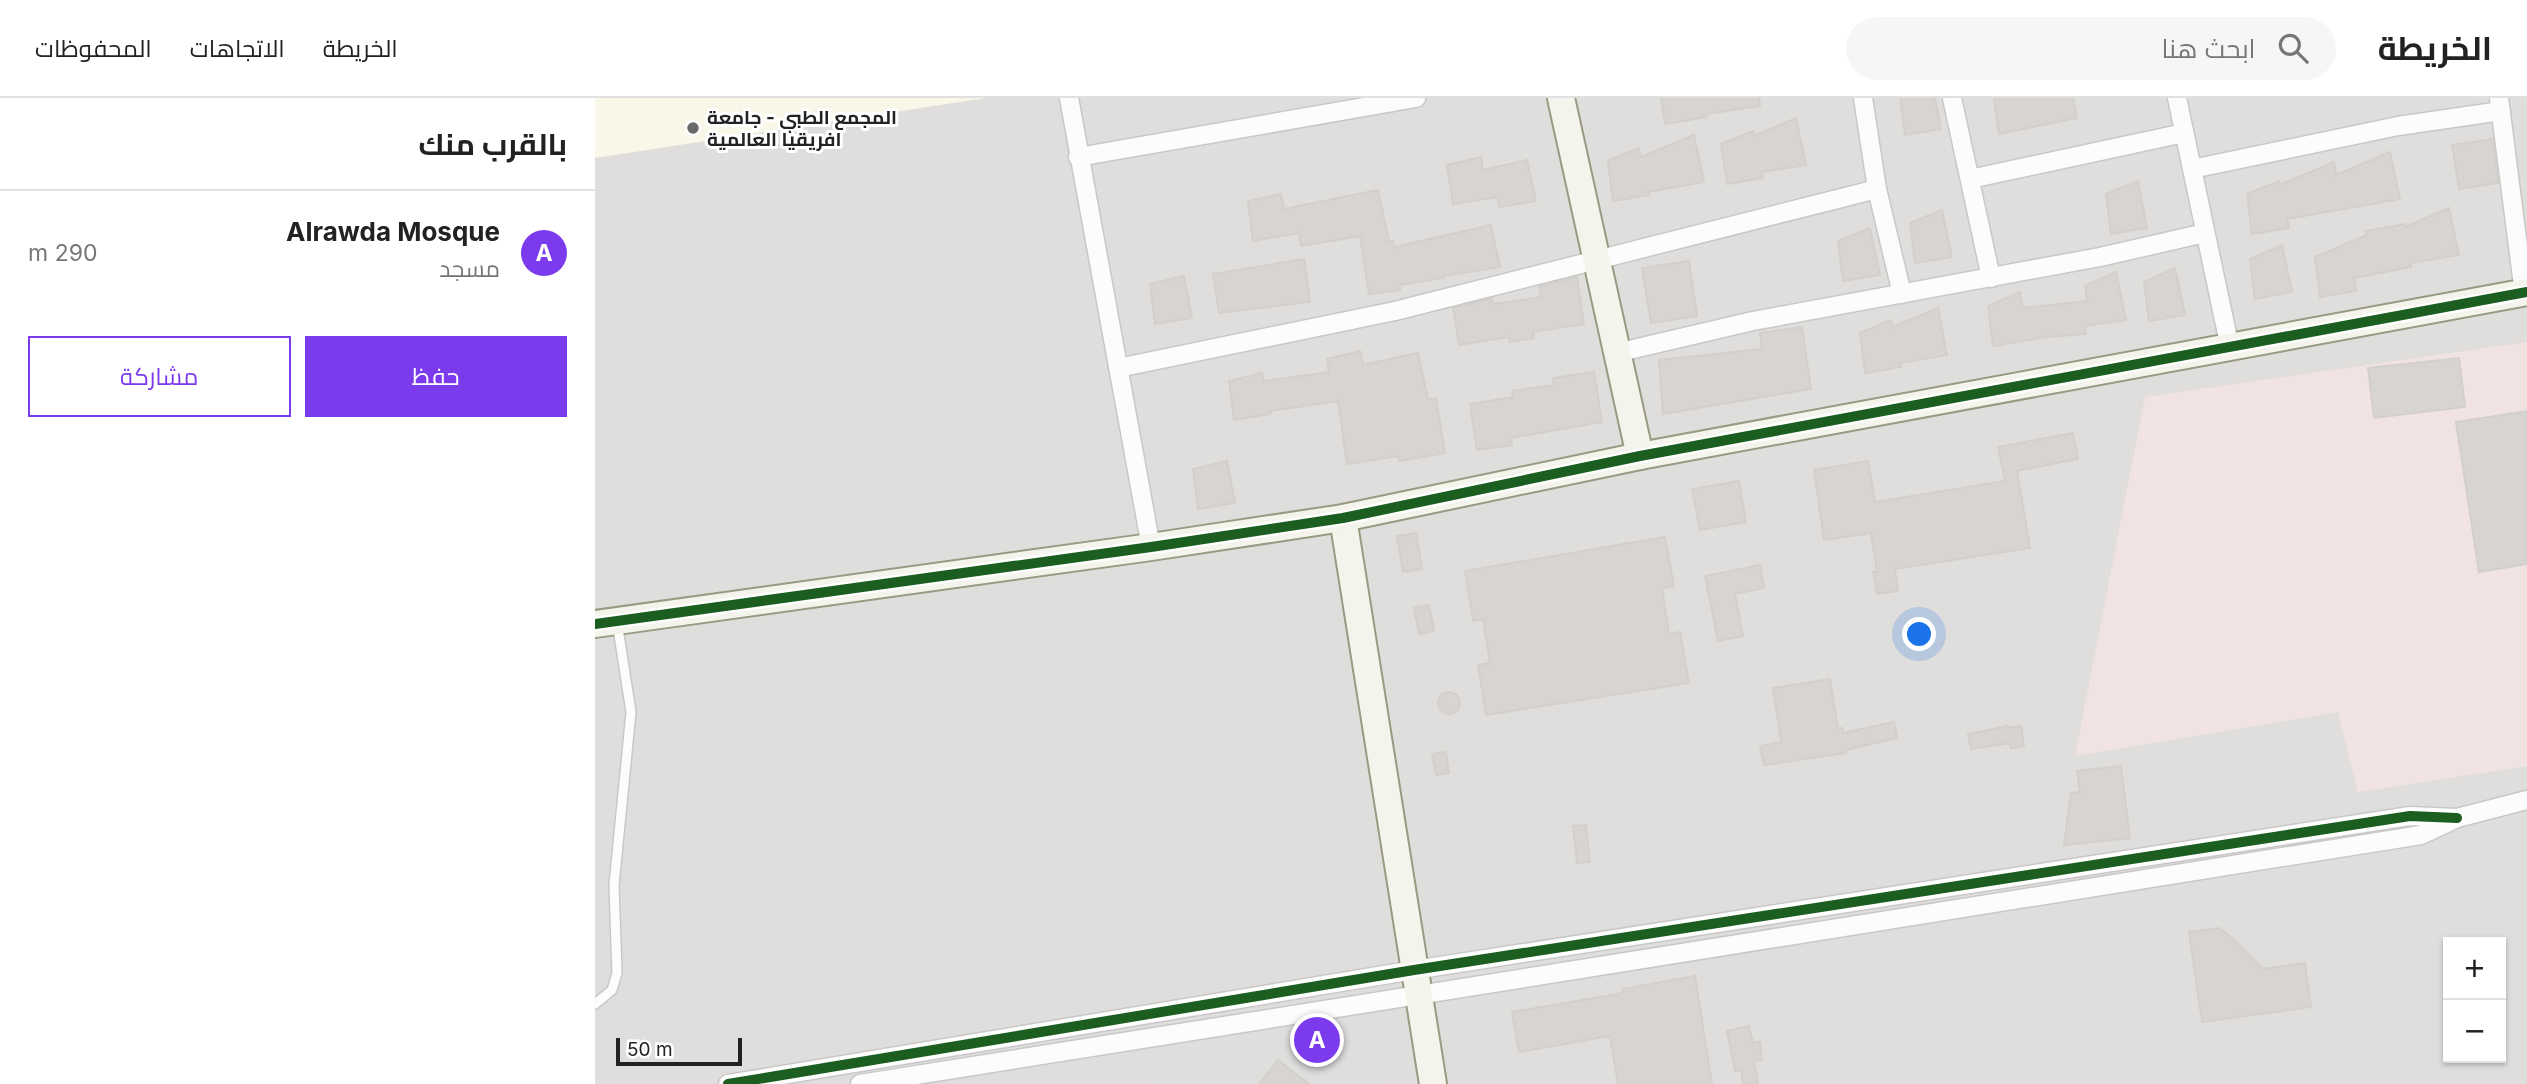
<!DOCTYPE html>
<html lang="ar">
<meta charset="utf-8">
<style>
body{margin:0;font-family:Inter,Cairo,sans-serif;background:#f6f6f6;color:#222;direction:rtl}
.controls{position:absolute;right:21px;bottom:21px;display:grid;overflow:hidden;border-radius:0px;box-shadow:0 2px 5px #0004}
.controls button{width:63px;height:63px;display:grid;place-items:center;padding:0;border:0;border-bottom:2px solid #e0e0e0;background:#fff;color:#222;font:35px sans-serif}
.scale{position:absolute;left:21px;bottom:18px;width:126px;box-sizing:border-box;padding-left:7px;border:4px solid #222;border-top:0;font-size:19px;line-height:24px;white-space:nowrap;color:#222;-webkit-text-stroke:5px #fff;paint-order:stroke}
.you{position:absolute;left:1325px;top:537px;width:24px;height:24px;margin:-18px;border:5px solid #fff;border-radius:50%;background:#1a73e8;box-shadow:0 0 0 10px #1a73e833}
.badge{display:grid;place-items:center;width:46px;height:46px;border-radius:50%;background:#7c3aed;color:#fff;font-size:23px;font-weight:700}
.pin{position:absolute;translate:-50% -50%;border:4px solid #fff;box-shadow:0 2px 7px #0006}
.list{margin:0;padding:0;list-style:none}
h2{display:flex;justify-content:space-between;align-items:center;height:91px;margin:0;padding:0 28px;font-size:30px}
h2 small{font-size:23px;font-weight:400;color:#767676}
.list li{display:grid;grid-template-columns:46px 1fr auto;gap:21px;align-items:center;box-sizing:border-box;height:126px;padding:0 28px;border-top:2px solid #e0e0e0}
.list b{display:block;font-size:26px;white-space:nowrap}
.list p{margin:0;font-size:23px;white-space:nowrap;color:#767676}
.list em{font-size:23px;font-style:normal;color:#767676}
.actions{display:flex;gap:14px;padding:21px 28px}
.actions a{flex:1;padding:16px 0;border:2px solid #7c3aed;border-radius:0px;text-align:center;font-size:24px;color:#7c3aed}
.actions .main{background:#7c3aed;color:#fff}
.icon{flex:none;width:38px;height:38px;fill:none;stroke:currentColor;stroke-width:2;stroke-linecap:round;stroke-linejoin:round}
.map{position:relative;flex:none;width:1932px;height:986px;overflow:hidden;direction:ltr}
header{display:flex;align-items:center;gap:42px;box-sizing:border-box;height:98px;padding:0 35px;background:#fff;border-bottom:2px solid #e0e0e0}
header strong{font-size:33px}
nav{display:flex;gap:38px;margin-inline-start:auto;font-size:24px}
.search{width:490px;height:63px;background:#f6f6f6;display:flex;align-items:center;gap:18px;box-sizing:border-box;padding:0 24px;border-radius:38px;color:#767676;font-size:26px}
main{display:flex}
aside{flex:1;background:#fff}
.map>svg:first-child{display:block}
</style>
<header>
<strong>الخريطة</strong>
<div class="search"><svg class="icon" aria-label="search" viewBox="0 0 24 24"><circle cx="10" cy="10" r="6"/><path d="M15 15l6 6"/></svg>ابحث هنا</div>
<nav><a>الخريطة</a><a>الاتجاهات</a><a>المحفوظات</a></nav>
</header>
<main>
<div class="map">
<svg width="1932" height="986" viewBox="0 0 1932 986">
<rect width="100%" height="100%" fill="#f0eeeb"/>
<path fill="#dfdedc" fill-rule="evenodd" d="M 0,0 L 1932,0 L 1932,986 L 0,986 ZM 1853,844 L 1906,844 L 1906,960 L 1853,960 Z"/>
<polygon fill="#f1e3e1" points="1932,244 1932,668 1763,694 1743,614 1480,658 1550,299"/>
<polygon fill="#f8f7e8" points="0,0 391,0 0,60"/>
<polygon fill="#dededc" points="774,924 789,986 562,986 558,959"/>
<g fill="#d7d4d2" stroke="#d3d0cc" stroke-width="2">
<polygon points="1066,0 1164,0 1165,8 1112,16 1112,19 1070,26"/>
<polygon points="1305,0 1340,0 1346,31 1310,37"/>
<polygon points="1399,0 1478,0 1482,20 1404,36"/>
<polygon points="1201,20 1211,67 1167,74 1168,80 1132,86 1126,46 1158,33 1159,38"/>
<polygon points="1099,37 1109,84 1053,94 1054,97 1018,103 1013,63 1044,50 1046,59"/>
<polygon points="1898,41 1903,85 1864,91 1857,47"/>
<polygon points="1795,54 1805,101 1692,121 1694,130 1657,136 1652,96 1684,83 1685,87 1739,64 1741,77"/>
<polygon points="886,59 888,72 932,62 941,103 904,109 903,99 858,106 852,67"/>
<polygon points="1543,83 1552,130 1516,136 1511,96"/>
<polygon points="783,92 794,143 798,143 799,149 896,127 905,169 849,178 849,180 805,187 805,192 774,196 765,138 706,148 704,135 658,143 653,103 686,96 689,111"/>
<polygon points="1854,110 1864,157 1815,165 1816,169 1759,180 1761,193 1725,199 1720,159 1772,137 1771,133 1810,126 1810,129"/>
<polygon points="1347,112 1357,159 1320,165 1315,125"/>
<polygon points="1275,130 1285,177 1248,183 1243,143"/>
<polygon points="1687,147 1697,194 1660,201 1655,161"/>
<polygon points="709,161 715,204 624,215 618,176"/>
<polygon points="1094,163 1102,218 1056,225 1047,170"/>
<polygon points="1580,170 1590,217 1554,223 1549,184"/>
<polygon points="1521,174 1531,222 1490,228 1491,236 1451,239 1398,248 1393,208 1425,194 1428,210 1492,203 1490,188"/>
<polygon points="589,178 597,220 560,226 555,186"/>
<polygon points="982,179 989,226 938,234 939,240 915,244 914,239 864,247 858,210 897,200 898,206 946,199 944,188"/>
<polygon points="1343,210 1352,257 1305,265 1306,269 1270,275 1265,235 1296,222 1298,229"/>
<polygon points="1207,229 1216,291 1068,316 1064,262 1167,251 1165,235"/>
<polygon points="765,253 768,267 823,255 833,301 841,300 850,355 804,363 803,358 752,366 743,303 675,313 675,316 639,322 634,283 667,275 669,283 734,274 732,261"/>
<polygon points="1864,260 1870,309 1779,320 1773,270"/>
<polygon points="999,274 1007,324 916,340 917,347 882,352 875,306 918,299 917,293 959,287 958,280"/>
<polygon points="1932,313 1932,466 1884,474 1861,324"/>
<polygon points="1478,335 1483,361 1422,373 1435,450 1300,471 1303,493 1282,496 1278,474 1282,474 1276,435 1229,442 1219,372 1273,363 1280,404 1410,383 1403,349"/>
<polygon points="632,363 640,405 603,411 598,371"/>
<polygon points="1144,383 1151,424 1105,432 1097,391"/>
<polygon points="821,435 827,471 808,474 802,438"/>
<polygon points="1070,439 1079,488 1067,490 1074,536 1085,534 1094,585 891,617 883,567 895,565 888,521 878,523 870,473"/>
<polygon points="1165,467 1169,490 1140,496 1148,538 1123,543 1110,478"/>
<polygon points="834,507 839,533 824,536 819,510"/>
<polygon points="1235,581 1243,631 1247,630 1248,635 1299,624 1302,640 1251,652 1251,655 1169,667 1165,648 1186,644 1178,590"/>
<circle cx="854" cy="605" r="11"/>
<polygon points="1413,628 1414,630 1426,628 1429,648 1416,650 1415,645 1376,651 1373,636"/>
<polygon points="851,654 854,675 841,677 837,656"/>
<polygon points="1526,668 1535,740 1469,747 1476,695 1485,694 1482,673"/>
<polygon points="991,727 995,764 982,765 978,728"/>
<polygon points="1624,830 1636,839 1668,871 1710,865 1716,909 1607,924 1594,834"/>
<polygon points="1100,878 1117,986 1023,986 1015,938 924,954 917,914 1028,895 1028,891"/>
<polygon points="1154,928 1158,945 1165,944 1167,962 1159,963 1163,985 1148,986 1146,972 1140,973 1132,933"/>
<polygon points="683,962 714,986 664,986"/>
</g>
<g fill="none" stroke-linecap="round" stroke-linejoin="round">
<defs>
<polyline id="lane" points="0,906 17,892 22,875 19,787 36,614 22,524"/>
<g id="street">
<polyline points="474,0 556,449"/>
<polyline points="1268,0 1282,91 1307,196"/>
<polyline points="1357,0 1396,180"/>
<polyline points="1582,0 1635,250"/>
<polyline points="1904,0 1929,195"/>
<polyline points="483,59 821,0"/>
<polyline points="1597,71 1803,28 1906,13"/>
<polyline points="1375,81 1589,35"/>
<polyline points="1021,255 1158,223 1505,159 1610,135"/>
<polyline points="523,270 800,213 1282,91"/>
<polyline points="133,986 819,872 1815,718 1862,720"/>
<polyline points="265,986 1826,737 1862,720 1932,702"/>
</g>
<g id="secondary">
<polyline points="966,0 1045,358"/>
<polyline points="748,420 838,986"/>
<polyline points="0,526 556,449 748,420 1045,358 1932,194"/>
</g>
</defs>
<use href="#lane" stroke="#c9c8c7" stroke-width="12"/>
<use href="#street" stroke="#c9c8c7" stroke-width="21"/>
<use href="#secondary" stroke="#999a82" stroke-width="30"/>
<use href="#lane" stroke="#fdfcfc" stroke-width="9"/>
<use href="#street" stroke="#fdfcfc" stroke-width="18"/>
<use href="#secondary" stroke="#f4f4ed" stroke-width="26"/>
<defs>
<g id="cycleway">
<polyline points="0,526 556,449 748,420 1045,358 1932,194"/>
<polyline points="133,986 819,872 1815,718 1862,720"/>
</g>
</defs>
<use href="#cycleway" stroke="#fff" stroke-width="15"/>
<use href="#cycleway" stroke="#1b5e20" stroke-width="10"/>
</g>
<circle fill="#6a6968" stroke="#fff" stroke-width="2.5" cx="98" cy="30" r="7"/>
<g text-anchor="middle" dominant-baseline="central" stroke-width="6" stroke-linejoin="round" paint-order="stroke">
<g font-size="19" font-weight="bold" fill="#222" stroke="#fff" text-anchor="start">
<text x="112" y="19">المجمع الطبي - جامعة<tspan x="112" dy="22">افريقيا العالمية</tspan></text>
</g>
</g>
</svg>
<div class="controls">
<button>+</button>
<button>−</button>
</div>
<div class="scale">50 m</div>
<div class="you"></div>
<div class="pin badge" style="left:722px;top:942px">A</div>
</div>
<aside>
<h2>بالقرب منك<small></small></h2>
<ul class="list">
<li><span class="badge">A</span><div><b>Alrawda Mosque</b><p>مسجد</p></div><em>290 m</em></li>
</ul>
<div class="actions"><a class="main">حفظ</a><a>مشاركة</a></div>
</aside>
</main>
